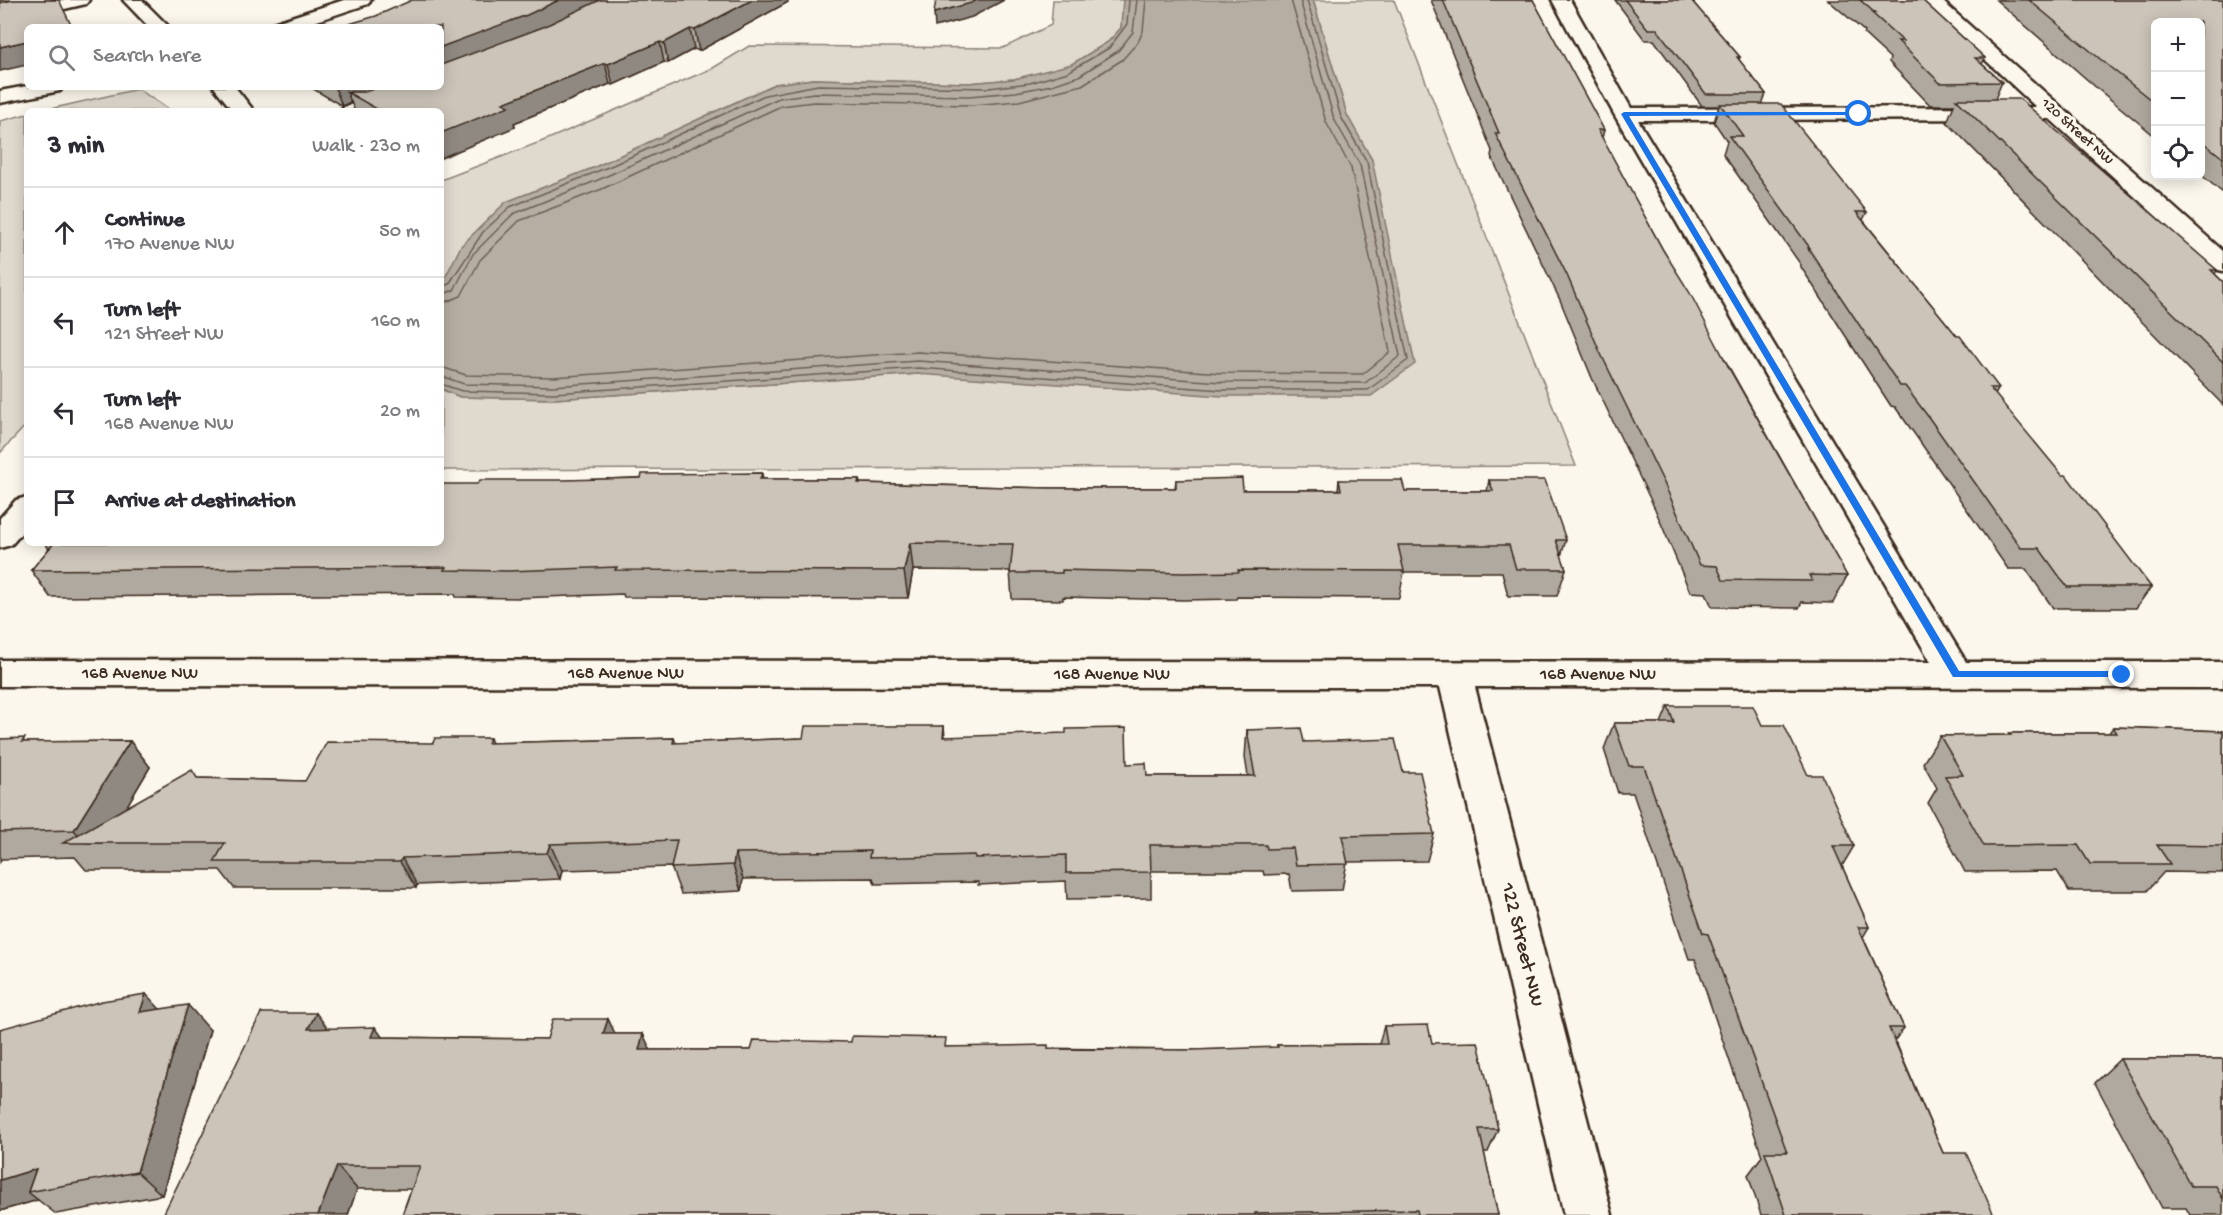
<!DOCTYPE html>
<meta charset="utf-8">
<style>
body{margin:0;font-family:"Gochi Hand",sans-serif;background:#f7f7f7;color:#2b2b33}
.controls{position:absolute;right:18px;top:18px;display:grid;overflow:hidden;border-radius:9px;box-shadow:0 3px 15px #0003}
.controls button{width:54px;height:54px;display:grid;place-items:center;padding:0;border:0;border-bottom:2px solid #e1e1e2;background:#fff;color:#2b2b33;font:30px sans-serif}
.stop{position:absolute;width:18px;height:18px;margin:-14px;border:4px solid #1a73e8;border-radius:50%;background:#fff}
.stop.end{background:#1a73e8;border-color:#fff;box-shadow:0 2px 6px #0008}
.list{margin:0;padding:0;list-style:none}
h2{display:flex;justify-content:space-between;align-items:center;height:78px;margin:0;padding:0 24px;font-size:26px}
h2 small{font-size:20px;font-weight:400;color:#7c7c81}
.list li{display:grid;grid-template-columns:39px 1fr auto;gap:18px;align-items:center;box-sizing:border-box;height:90px;padding:0 24px;border-top:2px solid #e1e1e2}
.list b{display:block;font-size:22px;white-space:nowrap}
.list p{margin:0;font-size:20px;white-space:nowrap;color:#7c7c81}
.list em{font-size:20px;font-style:normal;color:#7c7c81}
.icon{flex:none;width:33px;height:33px;fill:none;stroke:currentColor;stroke-width:2;stroke-linecap:round;stroke-linejoin:round}
.map{position:relative;flex:none;width:2223px;height:1215px;overflow:hidden}
.search{position:absolute;background:#fff;box-shadow:0 3px 15px #0003;left:24px;top:24px;width:420px;height:66px;display:flex;align-items:center;gap:15px;box-sizing:border-box;padding:0 21px;border-radius:9px;color:#7c7c81;font-size:22px}
.panel{position:absolute;background:#fff;box-shadow:0 3px 15px #0003;left:24px;top:108px;width:420px;height:438px;border-radius:9px}
.map>svg:first-child{display:block}
</style>
<div class="map">
<svg width="2223" height="1215" viewBox="0 0 2223 1215">
<rect width="100%" height="100%" fill="#fbf7ec"/>
<filter id="ink" filterUnits="userSpaceOnUse"><feTurbulence type="fractalNoise" baseFrequency=".0167" numOctaves="2"/><feDisplacementMap in="SourceGraphic" scale="12" xChannelSelector="R" yChannelSelector="G"/><feConvolveMatrix kernelMatrix="1 2 1 2 8 2 1 2 1" color-interpolation-filters="sRGB"/></filter>
<g filter="url(#ink)">
<g fill="#dfd9ce" stroke="#8d8276" stroke-width="1.5">
<polygon points="1053,0 1123,0 1121,28 1108,42 1072,64 1048,72 1014,79 968,83 813,79 775,84 593,168 506,202 441,286 441,180 548,139 713,68 749,46 1003,48 1051,25"/>
<polygon points="1313,0 1394,0 1576,466 441,470 441,389 460,397 554,399 918,374 1372,160 1347,115"/>
<polygon points="138,89 171,111 41,111"/>
<polygon points="27,114 27,424 0,453 0,121"/>
</g>
<polygon fill="#b6aea2" stroke="#85796d" stroke-width="1.5" points="1123,0 1313,0 1347,115 1372,160 1415,364 1371,396 1222,396 918,374 554,399 460,397 441,389 441,286 461,246 506,202 593,168 775,84 813,79 969,83 1014,79 1072,64 1108,42 1121,28"/>
<g fill="none" stroke-linecap="round" stroke-linejoin="round">
<g stroke="#6c5f53" stroke-width="1.5">
<polyline points="441,287 449,284 483,232 510,207 613,165 765,95 818,85 989,88 1030,83 1068,72 1109,48 1127,24 1129,0"/>
<polyline points="441,295 454,290 473,254 513,214 598,180 779,98 814,93 969,96 1016,92 1052,85 1079,76 1118,51 1133,32 1137,0"/>
<polyline points="441,304 461,296 480,260 519,221 602,189 781,106 814,102 971,105 1019,101 1082,85 1122,60 1138,42 1143,31 1146,0"/>
<polyline points="441,367 466,375 553,377 918,352 1222,373 1363,374 1390,352 1351,168 1326,122 1291,0"/>
<polyline points="441,376 464,384 553,386 918,361 1222,382 1365,383 1400,356 1360,165 1334,119 1300,0"/>
<polyline points="441,384 462,391 554,393 918,368 1222,390 1368,390 1408,360 1367,162 1341,117 1307,0"/>
</g>
<defs>
<g id="street">
<polygon points="56,0 89,0 86,4 0,24 0,12"/>
<polygon points="123,0 142,0 169,27 149,27"/>
<polygon points="1552,0 1570,0 1631,108 2036,107 1921,0 1941,0 2223,251 2223,271 2214,269 2050,119 1638,120 1966,662 2223,662 2223,688 1475,687 1612,1215 1564,1215 1440,687 0,686 0,660 1931,662 1614,114"/>
<polygon points="403,87 433,87 430,91 372,111 341,111 344,107"/>
</g>
<g id="secondary">
<polygon points="344,0 371,0 368,4 299,27 271,27 273,23"/>
<polygon points="27,86 27,87 63,87 60,91 0,103 0,91"/>
<polygon points="214,87 235,87 254,111 233,111"/>
<polygon points="27,497 27,527 11,545 0,548 0,518 16,500"/>
</g>
</defs>
<use href="#street" stroke="#3b2a1e" stroke-width="5"/>
<use href="#secondary" stroke="#3b2a1e" stroke-width="5"/>
<use href="#street" fill="#fbf7ec" fill-rule="evenodd"/>
<use href="#secondary" fill="#fbf7ec" fill-rule="evenodd"/>
</g>
<g fill="#afa99f" stroke="#3b2a1e" stroke-width="1.5">
<polygon points="1431,0 1533,0 1604,130 1602,138 1663,250 1847,576 1833,603 1802,602 1799,608 1712,607 1706,593 1690,592 1655,509 1592,378 1560,300 1491,156 1492,151"/>
<polygon points="1615,0 1691,0 1740,57 1739,60 1766,94 1762,104 1867,212 1863,220 1999,388 1995,395 2151,587 2136,608 2053,608 2026,569 2008,569 1916,436 1895,407 1891,406 1801,267 1801,265 1723,154 1727,141 1714,122 1719,106 1702,106 1654,40 1645,40"/>
<polygon points="1828,0 1922,0 1985,58 1982,64 2002,82 1995,99 2217,270 2215,274 2223,282 2223,405 1947,122 1954,105 1930,105 1889,62 1890,58 1864,34 1865,32"/>
<polygon points="1996,0 2223,0 2223,193 2200,174 2200,22 2156,22 2156,137 2099,90"/>
<polygon points="788,2 699,51 694,49 668,63 664,62 613,85 610,84 514,123 515,127 441,111 355,111 351,102 342,106 310,87 441,87"/>
<polygon points="762,473 763,479 859,479 860,483 1048,488 1175,488 1176,480 1243,490 1338,490 1339,480 1405,491 1487,491 1489,480 1566,540 1561,556 1566,569 1557,596 1508,596 1502,572 1404,572 1399,598 1237,597 1236,599 1183,600 1063,597 1063,600 1012,599 1010,571 913,570 908,598 624,597 623,594 519,598 456,597 455,594 50,597 31,570 49,549 45,543 441,543 477,484"/>
<polygon points="1668,706 1762,725 1808,775 1854,846 1842,866 1869,927 1863,937 1904,1028 1895,1040 1943,1153 1994,1215 1761,1215 1748,1175 1762,1156 1695,959 1689,959 1633,793 1618,793 1604,749 1614,723 1661,723"/>
<polygon points="944,726 945,737 1127,764 1147,776 1248,776 1245,757 1247,730 1304,742 1403,772 1434,834 1427,861 1347,862 1342,890 1292,891 1289,874 1264,875 1263,871 1151,871 1151,898 1067,899 1066,881 978,885 978,882 875,884 873,878 743,879 741,891 681,894 671,867 562,870 560,879 417,885 416,888 234,888 220,870 86,870 75,857 2,859 0,862 0,739 28,742 130,741 150,767 126,807 197,778 305,781 433,743 490,738 492,743 674,738 676,743 803,738"/>
<polygon points="2113,727 2223,731 2223,873 2164,872 2147,891 2069,891 2057,871 1965,872 1928,803 1937,788 1923,763 1940,736 2007,735 2009,733 2109,733"/>
<polygon points="160,1009 210,1030 162,1195 56,1214 38,1200 0,1211 0,1029"/>
<polygon points="261,1013 327,1028 382,1037 547,1039 608,1019 615,1034 643,1034 650,1050 751,1050 948,1047 1193,1050 1277,1048 1277,1045 1379,1044 1384,1026 1432,1043 1498,1129 1488,1152 1484,1152 1498,1215 402,1215 411,1189 357,1189 348,1215"/>
<polygon points="2120,1059 2223,1059 2223,1215 2190,1215 2186,1208 2162,1208 2095,1083"/>
</g>
<g fill="#8f8982" stroke="#3b2a1e" stroke-width="1.5">
<polygon points="0,0 48,0 0,10"/>
<polygon points="559,0 607,0 441,71 441,47"/>
<polygon points="752,0 788,0 788,2 699,51 695,30"/>
<polygon points="977,0 1004,0 972,17 935,27 934,13"/>
<polygon points="690,29 694,49 668,63 664,43"/>
<polygon points="27,41 27,65 0,71 0,47"/>
<polygon points="660,42 664,62 613,85 608,64"/>
<polygon points="605,63 610,84 514,123 515,127 441,158 441,133 503,103"/>
<polygon points="335,87 396,87 360,99 347,92 351,102 342,106"/>
<polygon points="910,543 913,570 908,598 904,571"/>
<polygon points="130,741 150,767 105,843 85,843 74,830"/>
<polygon points="550,844 562,870 560,879 547,853"/>
<polygon points="735,853 743,879 741,891 733,865"/>
<polygon points="402,858 417,885 416,888 400,862"/>
<polygon points="146,994 169,1019 140,1012"/>
<polygon points="188,1005 210,1030 162,1195 137,1172"/>
<polygon points="316,1013 335,1038 308,1029"/>
<polygon points="608,1019 620,1044 603,1034"/>
<polygon points="375,1027 393,1052 371,1037"/>
<polygon points="643,1034 655,1059 639,1050"/>
<polygon points="337,1166 357,1189 348,1215 318,1215"/>
<polygon points="36,1169 28,1192 38,1200 0,1211 0,1180"/>
</g>
<g fill="#ccc4b9" stroke="#3b2a1e" stroke-width="1.5">
<polygon points="13,0 59,0 72,27 27,27 27,41 0,47 0,3"/>
<polygon points="412,0 559,0 527,15 441,47 441,27 339,27 376,16"/>
<polygon points="600,0 752,0 695,30 690,29 664,43 660,42 608,64 605,63 503,103 509,106 441,133 441,111 371,111 377,109 347,92 365,92 379,87 441,87 441,65 543,27"/>
<polygon points="936,0 977,0 971,3 934,13"/>
<polygon points="1443,0 1533,0 1604,130 1598,130 1663,250 1690,293 1730,370 1847,576 1809,575 1812,581 1723,580 1717,566 1700,565 1664,483 1600,352 1567,275 1495,133 1499,133"/>
<polygon points="1625,0 1691,0 1740,57 1737,57 1766,94 1706,94 1657,29 1648,29"/>
<polygon points="1860,0 1922,0 1985,58 1975,58 2002,82 1940,83 1898,41 1903,41 1872,13 1875,13"/>
<polygon points="2029,0 2223,0 2223,158 2200,140 2200,22 2156,22 2156,104 2111,68"/>
<polygon points="1956,99 2020,99 2217,270 2211,270 2223,282 2223,362"/>
<polygon points="1720,104 1781,104 1867,212 1856,212 1957,336 1960,336 1999,388 1990,388 2062,475 2066,475 2151,587 2067,587 2039,548 2021,548 1927,415 1905,386 1900,386 1808,248 1810,248 1729,136 1743,136"/>
<polygon points="762,473 760,479 859,479 858,483 1048,488 1176,488 1176,480 1242,478 1243,490 1341,490 1339,480 1402,480 1405,491 1493,491 1489,480 1545,480 1566,540 1556,540 1566,569 1516,569 1509,545 1398,545 1404,571 1238,570 1239,572 1184,573 1062,570 1062,573 1010,573 1013,544 910,543 904,571 615,570 617,567 508,571 444,570 446,567 31,570 54,543 441,543 441,484 477,484 480,480 565,480 641,478 642,474"/>
<polygon points="1668,706 1753,706 1762,725 1784,725 1808,775 1822,775 1854,846 1833,846 1869,927 1858,927 1904,1028 1889,1028 1943,1153 1966,1153 1994,1215 1786,1215 1765,1152 1787,1152 1708,934 1703,933 1644,766 1629,766 1614,723 1674,723"/>
<polygon points="805,726 944,726 943,737 1066,733 1066,729 1126,728 1127,764 1146,763 1147,776 1255,776 1247,730 1301,728 1304,742 1395,739 1403,772 1420,772 1434,834 1342,836 1348,864 1296,865 1293,848 1267,849 1266,845 1150,845 1151,872 1066,873 1066,855 975,858 975,855 869,858 870,851 735,853 733,865 671,868 677,840 550,844 547,853 402,858 400,862 214,862 225,843 63,843 192,770 197,778 305,781 327,742 433,743 435,738 490,738 488,743 674,738 673,743 803,738"/>
<polygon points="2113,727 2223,731 2223,846 2157,845 2170,864 2090,864 2078,845 1984,846 1945,776 1963,775 1940,736 2011,735 2009,733 2117,733"/>
<polygon points="25,738 22,742 130,741 74,830 0,832 0,739"/>
<polygon points="146,994 140,1012 188,1005 137,1172 28,1192 36,1169 0,1180 0,1029 102,1001"/>
<polygon points="261,1013 316,1013 308,1029 375,1027 371,1037 547,1039 553,1019 608,1019 603,1034 643,1034 639,1050 751,1050 754,1040 851,1042 852,1036 946,1038 945,1047 1048,1045 1048,1049 1193,1050 1278,1047 1277,1045 1387,1044 1384,1026 1428,1025 1432,1043 1478,1042 1498,1129 1479,1129 1498,1215 1418,1215 1417,1210 1255,1213 1255,1215 402,1215 420,1166 337,1166 318,1215 163,1215"/>
<polygon points="2120,1059 2223,1059 2223,1199 2216,1186 2191,1186"/>
</g>
</g>
<polygon fill="#1a73e8" points="1624,112 1861,112 1859,115 1629,116 1959,671 2122,671 2127,675 2126,677 1953,677 1621,114"/>
<g text-anchor="middle" dominant-baseline="central" stroke-width="6" stroke-linejoin="round" paint-order="stroke">
<g font-size="15" fill="#3b2a1e" stroke="#fbf7ec">
<text transform="translate(2077 132) rotate(42)">120 Street NW</text>
</g>
<g font-size="18" fill="#3b2a1e" stroke="#fbf7ec">
<text x="140" y="674">168 Avenue NW</text>
<text x="626" y="674">168 Avenue NW</text>
<text x="1112" y="675">168 Avenue NW</text>
<text x="1598" y="675">168 Avenue NW</text>
</g>
<g font-size="21" fill="#3b2a1e" stroke="#fbf7ec">
<text transform="translate(1521 945) rotate(76)">122 Street NW</text>
</g>
</g>
</svg>
<div class="controls">
<button>+</button>
<button>−</button>
<button><svg class="icon" aria-label="locate" viewBox="0 0 24 24"><circle cx="12" cy="12" r="6"/><path d="M12 2v4M12 18v4M2 12h4M18 12h4"/></svg></button>
</div>
<div class="stop" style="left:1859px;top:114px"></div>
<div class="stop end" style="left:2122px;top:675px"></div>
<div class="search"><svg class="icon" aria-label="search" viewBox="0 0 24 24"><circle cx="10" cy="10" r="6"/><path d="M15 15l6 6"/></svg>Search here</div>
<section class="panel">
<h2>3 min<small>Walk · 230 m</small></h2>
<ul class="list">
<li><svg class="icon" aria-label="ahead" viewBox="0 0 24 24"><path d="M12 20V5M6 11l6-6 6 6"/></svg><div><b>Continue</b><p>170 Avenue NW</p></div><em>50 m</em></li>
<li><svg class="icon" aria-label="left" viewBox="0 0 24 24"><path d="M17 20v-9H6M10 6l-5 5 5 5"/></svg><div><b>Turn left</b><p>121 Street NW</p></div><em>160 m</em></li>
<li><svg class="icon" aria-label="left" viewBox="0 0 24 24"><path d="M17 20v-9H6M10 6l-5 5 5 5"/></svg><div><b>Turn left</b><p>168 Avenue NW</p></div><em>20 m</em></li>
<li><svg class="icon" aria-label="arrive" viewBox="0 0 24 24"><path d="M6 21V4h12l-3 4 3 4H6"/></svg><div><b>Arrive at destination</b></div></li>
</ul>
</section>
</div>
